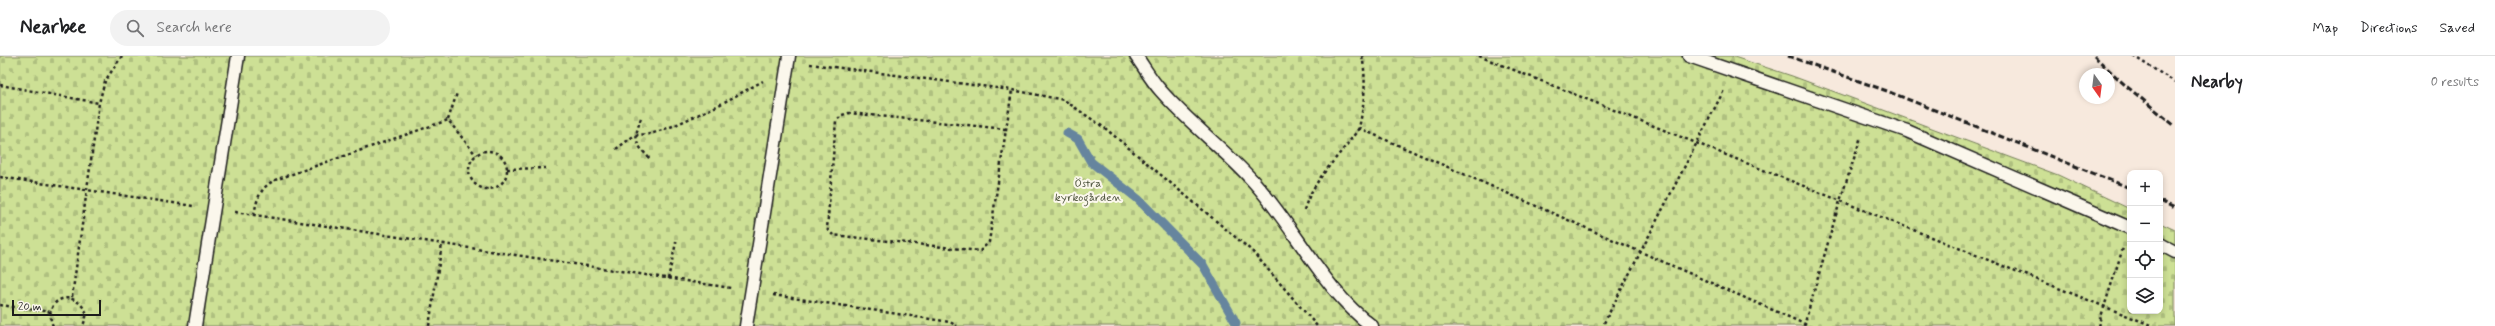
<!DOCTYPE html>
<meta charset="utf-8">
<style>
body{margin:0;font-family:Mynerve,sans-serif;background:#f2f2f2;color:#202124}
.controls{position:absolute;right:12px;bottom:12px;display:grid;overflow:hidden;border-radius:8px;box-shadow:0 2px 6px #0003}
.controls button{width:36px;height:36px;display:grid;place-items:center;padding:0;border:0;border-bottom:1px solid #e0e0e0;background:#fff;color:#202124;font:20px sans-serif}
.compass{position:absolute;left:2079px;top:12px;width:36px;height:36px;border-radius:50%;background:#fff;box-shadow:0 2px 6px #0003;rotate:166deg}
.scale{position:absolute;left:12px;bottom:10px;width:89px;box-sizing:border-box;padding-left:4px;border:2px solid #1c1c1c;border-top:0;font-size:11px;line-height:14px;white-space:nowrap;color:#1c1c1c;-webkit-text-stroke:3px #fbf7ec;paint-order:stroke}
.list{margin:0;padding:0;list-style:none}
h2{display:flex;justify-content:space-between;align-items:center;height:52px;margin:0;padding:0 16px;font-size:17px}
h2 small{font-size:13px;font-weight:400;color:#757577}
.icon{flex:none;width:22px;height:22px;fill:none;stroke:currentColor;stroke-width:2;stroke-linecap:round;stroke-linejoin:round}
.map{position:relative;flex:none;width:2175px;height:270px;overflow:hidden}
header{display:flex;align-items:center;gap:24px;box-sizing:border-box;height:56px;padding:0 20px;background:#fff;border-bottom:1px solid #e0e0e0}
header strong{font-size:19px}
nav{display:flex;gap:22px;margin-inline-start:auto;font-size:14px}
.search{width:280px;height:36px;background:#f2f2f2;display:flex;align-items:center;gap:10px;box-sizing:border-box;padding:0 14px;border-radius:22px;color:#757577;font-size:15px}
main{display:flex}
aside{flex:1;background:#fff}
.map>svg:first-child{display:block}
</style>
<header>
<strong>Nearbee</strong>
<div class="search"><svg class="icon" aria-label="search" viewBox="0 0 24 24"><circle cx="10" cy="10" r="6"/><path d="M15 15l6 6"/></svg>Search here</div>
<nav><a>Map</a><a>Directions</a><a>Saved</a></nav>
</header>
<main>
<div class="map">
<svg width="2175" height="270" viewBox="0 0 2175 270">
<defs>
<pattern id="cemetery-stones" width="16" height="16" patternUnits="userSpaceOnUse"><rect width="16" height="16" fill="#cde095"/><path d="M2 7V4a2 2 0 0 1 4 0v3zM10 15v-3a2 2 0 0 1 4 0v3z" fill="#afc080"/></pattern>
</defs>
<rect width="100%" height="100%" fill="#f7e9dd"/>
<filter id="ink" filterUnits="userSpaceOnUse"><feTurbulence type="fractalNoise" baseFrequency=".025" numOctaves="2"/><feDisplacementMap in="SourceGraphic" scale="8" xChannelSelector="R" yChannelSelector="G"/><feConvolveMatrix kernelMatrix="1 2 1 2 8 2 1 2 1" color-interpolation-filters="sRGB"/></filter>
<g filter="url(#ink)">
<polygon fill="url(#cemetery-stones)" stroke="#747e58" points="0,0 1731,0 1792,20 2058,119 2130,153 2130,255 2160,255 2160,167 2175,174 2175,270 0,270"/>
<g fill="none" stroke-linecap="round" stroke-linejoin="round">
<polyline stroke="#66859e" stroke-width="9" points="1067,77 1078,83 1091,106 1138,143 1203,209 1236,267"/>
<defs>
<g id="lane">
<path d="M 1136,0 C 1144,11 1151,24 1161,35 C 1189,67 1224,93 1252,124 C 1294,169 1323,234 1372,270"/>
<polyline points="1689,0 1907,75 2130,172"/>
<polyline points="2160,188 2175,196"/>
<polyline points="195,270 238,0"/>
<polyline points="746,270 789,0"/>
</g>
</defs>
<use href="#lane" stroke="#1c1c1c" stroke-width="15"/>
<g stroke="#1c1c1c" stroke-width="2.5" stroke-dasharray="3 3" stroke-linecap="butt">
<path d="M 1362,0 C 1367,24 1364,49 1359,72 L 1809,270"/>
<polyline points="1479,0 2153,270"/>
<polyline points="2133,0 2175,26"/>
<polyline points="810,8 1012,34 1064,44 1106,73 1252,195 1317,270"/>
<polyline points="0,29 99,47"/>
<path d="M 641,62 C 633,85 635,87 651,104"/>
<polyline points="448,64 457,37"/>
<polyline points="1006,73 849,57 842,59 836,65 827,173 833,179 980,195 989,186 1012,34"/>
<polyline points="616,93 635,79 651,78 673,70 717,50 763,25"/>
<circle cx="488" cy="114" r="19"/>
<polyline points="507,113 547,112"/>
<polyline points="0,121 193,150"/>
<path d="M 1304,154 C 1314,121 1340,101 1359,72"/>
<polyline points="235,156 731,232"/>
<path d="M 254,159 C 257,142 260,132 275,124 L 448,64 L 476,99"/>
<polyline points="668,223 677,182"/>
<polyline points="773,239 950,266 957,270"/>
<polyline points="72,241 99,47 105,25 122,0"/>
<polyline points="0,249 51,256"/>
<polyline points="1604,267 1724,34"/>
<path d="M 53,270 C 41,244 74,229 87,258 L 83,270"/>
<polyline points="429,270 442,188"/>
<polyline points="1804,270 1840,145 1861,81"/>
<polyline points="2098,270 2123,192"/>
</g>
<use href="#lane" stroke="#fbf7ec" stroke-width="12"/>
<g stroke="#1c1c1c" stroke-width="3" stroke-dasharray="6 3" stroke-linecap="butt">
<polyline points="1788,0 1887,35 2130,132"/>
<polyline points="2094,0 2125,29 2175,70"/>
<polyline points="2160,145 2175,152"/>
</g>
</g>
</g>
<g text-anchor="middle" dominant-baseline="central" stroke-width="4" stroke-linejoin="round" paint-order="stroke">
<g font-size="12" fill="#515740" stroke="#fbf7ec">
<text x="1088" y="128">Östra<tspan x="1088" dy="14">kyrkogården</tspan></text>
</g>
</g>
</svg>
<div class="controls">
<button>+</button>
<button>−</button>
<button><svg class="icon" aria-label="locate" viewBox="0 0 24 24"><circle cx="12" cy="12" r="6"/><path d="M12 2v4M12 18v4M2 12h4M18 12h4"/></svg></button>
<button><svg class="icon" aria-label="layers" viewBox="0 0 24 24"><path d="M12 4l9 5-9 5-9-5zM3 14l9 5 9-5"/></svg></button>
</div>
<svg class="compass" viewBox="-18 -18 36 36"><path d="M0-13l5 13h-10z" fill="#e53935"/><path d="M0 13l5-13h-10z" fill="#757577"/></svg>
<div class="scale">20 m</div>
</div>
<aside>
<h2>Nearby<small>0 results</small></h2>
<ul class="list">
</ul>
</aside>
</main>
